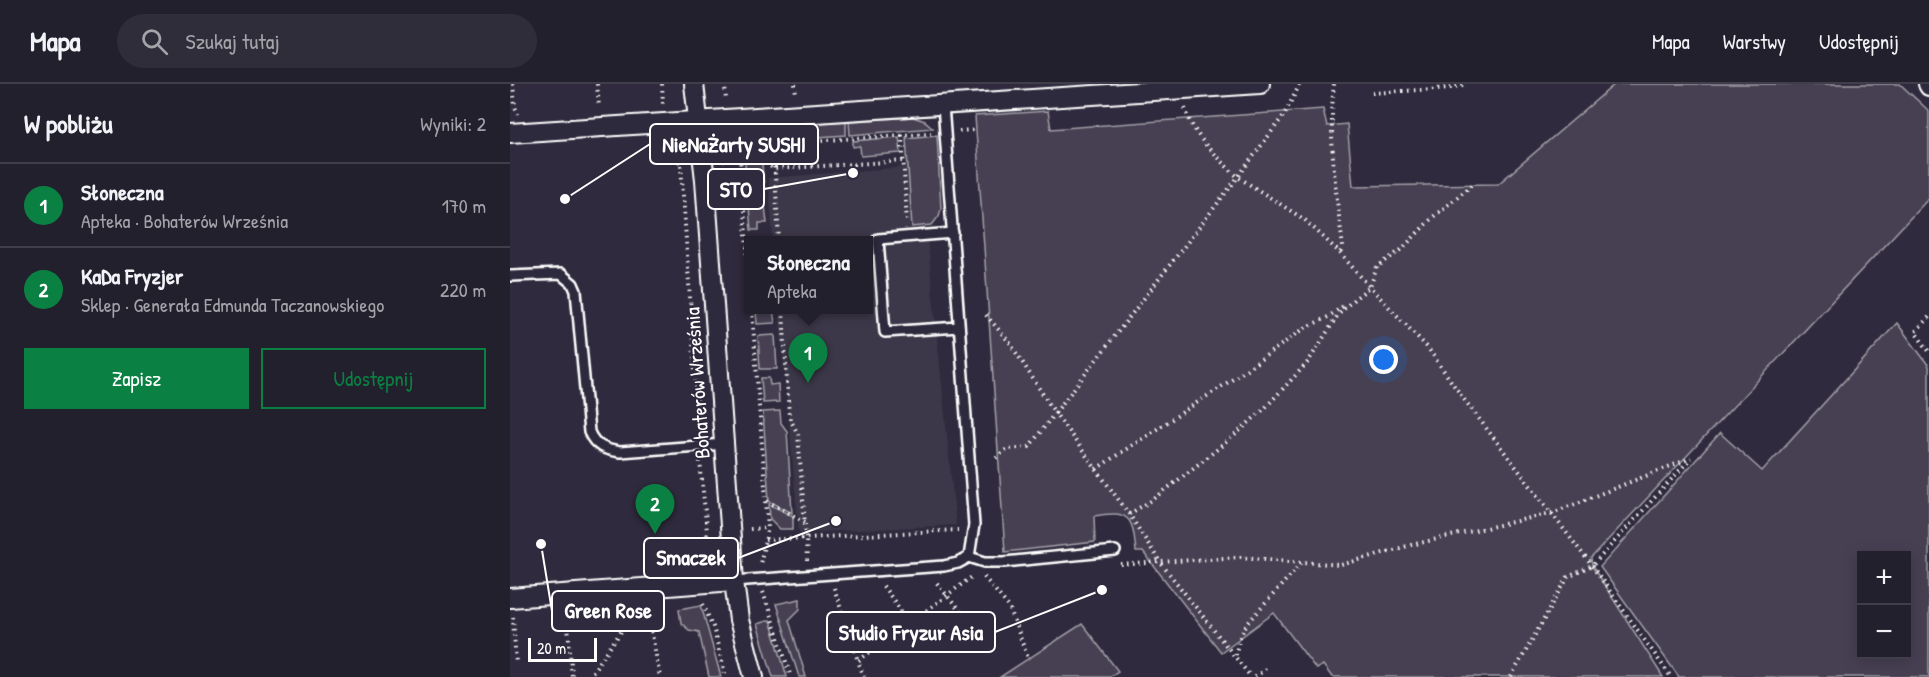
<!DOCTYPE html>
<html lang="pl">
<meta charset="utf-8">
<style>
body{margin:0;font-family:"Patrick Hand",sans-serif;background:#2f2d3a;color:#f1f3f6}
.controls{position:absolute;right:18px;bottom:18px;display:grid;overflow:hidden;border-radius:0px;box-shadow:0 3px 15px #0003}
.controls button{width:54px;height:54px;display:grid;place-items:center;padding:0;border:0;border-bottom:2px solid #403e4a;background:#23202e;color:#f1f3f6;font:30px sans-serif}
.scale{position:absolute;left:18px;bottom:15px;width:69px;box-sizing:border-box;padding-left:6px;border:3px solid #fff;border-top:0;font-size:16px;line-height:21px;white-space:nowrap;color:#fff;-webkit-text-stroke:4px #2f2a3d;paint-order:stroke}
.you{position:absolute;left:874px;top:276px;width:21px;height:21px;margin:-15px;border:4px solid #fff;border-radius:50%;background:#1a73e8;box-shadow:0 0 0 9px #1a73e833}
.badge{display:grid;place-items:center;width:39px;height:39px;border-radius:50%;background:#0b8043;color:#fff;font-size:20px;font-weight:700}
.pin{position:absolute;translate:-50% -50px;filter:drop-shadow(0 2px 3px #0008)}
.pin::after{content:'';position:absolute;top:32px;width:21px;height:18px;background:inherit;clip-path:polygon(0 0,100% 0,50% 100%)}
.popup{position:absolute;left:234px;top:152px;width:129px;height:78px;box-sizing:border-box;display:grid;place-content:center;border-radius:0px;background:#23202e;filter:drop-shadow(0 2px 4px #0005);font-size:20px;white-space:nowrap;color:#a3a3aa}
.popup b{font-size:22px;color:#f1f3f6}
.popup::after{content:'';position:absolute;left:50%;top:100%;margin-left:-12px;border:12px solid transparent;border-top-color:#23202e}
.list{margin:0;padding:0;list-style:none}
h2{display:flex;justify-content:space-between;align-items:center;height:78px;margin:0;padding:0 24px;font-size:26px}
h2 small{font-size:20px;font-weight:400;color:#a3a3aa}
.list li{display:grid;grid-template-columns:39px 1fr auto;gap:18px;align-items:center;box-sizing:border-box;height:84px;padding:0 24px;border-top:2px solid #403e4a}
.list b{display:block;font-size:22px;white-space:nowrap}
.list p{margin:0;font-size:20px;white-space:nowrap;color:#a3a3aa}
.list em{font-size:20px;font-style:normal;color:#a3a3aa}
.actions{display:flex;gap:12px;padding:18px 24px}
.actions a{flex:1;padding:14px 0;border:2px solid #0b8043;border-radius:0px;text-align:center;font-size:21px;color:#0b8043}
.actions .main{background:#0b8043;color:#fff}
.icon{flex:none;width:33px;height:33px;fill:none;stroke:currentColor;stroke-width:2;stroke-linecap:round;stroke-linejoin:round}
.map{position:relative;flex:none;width:1419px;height:593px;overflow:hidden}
header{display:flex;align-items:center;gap:36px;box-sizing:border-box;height:84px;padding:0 30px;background:#23202e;border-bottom:2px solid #403e4a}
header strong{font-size:28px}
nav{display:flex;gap:33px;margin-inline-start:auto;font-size:21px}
.search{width:420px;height:54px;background:#2f2d3a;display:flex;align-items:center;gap:15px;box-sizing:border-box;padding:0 21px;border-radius:33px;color:#a3a3aa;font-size:22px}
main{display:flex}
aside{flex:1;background:#23202e}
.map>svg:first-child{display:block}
</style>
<header>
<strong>Mapa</strong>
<div class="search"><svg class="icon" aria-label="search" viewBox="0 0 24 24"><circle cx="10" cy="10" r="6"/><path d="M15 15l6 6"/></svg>Szukaj tutaj</div>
<nav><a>Mapa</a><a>Warstwy</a><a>Udostępnij</a></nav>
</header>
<main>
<aside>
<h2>W pobliżu<small>Wyniki: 2</small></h2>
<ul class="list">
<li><span class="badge">1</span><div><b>Słoneczna</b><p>Apteka · Bohaterów Września</p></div><em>170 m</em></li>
<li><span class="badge">2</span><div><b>KaDa Fryzjer</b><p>Sklep · Generała Edmunda Taczanowskiego</p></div><em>220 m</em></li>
</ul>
<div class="actions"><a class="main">Zapisz</a><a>Udostępnij</a></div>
</aside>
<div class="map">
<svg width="1419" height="593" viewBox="0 0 1419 593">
<rect width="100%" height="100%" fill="#2f2a3d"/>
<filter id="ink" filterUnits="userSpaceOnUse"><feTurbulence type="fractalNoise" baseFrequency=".0167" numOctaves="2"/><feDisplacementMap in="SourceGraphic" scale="12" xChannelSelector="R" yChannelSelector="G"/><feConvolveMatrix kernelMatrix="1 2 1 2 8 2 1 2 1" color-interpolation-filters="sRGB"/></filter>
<g filter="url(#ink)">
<polygon fill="#3c3749" points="410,82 446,441 289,449 269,226 358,226 358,156 263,156 258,94"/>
<g fill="#464152" stroke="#a2a0a8" stroke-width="1.5" fill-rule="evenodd">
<path d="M 1105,0 L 1390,0 L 1419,27 L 1419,114 L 1081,474 L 1082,482 L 1153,593 L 822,593 L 813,581 L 806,585 L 764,529 L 711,568 L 633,468 L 626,468 C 623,435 621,425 584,432 L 585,458 L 495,468 L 465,32 L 538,27 L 541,45 L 813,25 L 817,42 L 837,40 L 843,102 L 988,100 Z"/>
<polygon points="403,33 415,37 423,44 340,51 339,37"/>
<polygon points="336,37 336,51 293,54 293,40"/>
<polygon points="283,40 284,54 253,57 249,54 248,44"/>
<polygon points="427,51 431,125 429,132 422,141 402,143 396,54"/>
<polygon points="389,53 391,69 351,72 350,62 343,63 343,57"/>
<polygon points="240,72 252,80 255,113 238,114 235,80"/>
<polygon points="255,122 257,139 249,139 249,146 241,146 239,123"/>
<polygon points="246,226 263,226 265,239 247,240"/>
<path d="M 1387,239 L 1419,282 L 1419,593 L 1169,593 L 1090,483 L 1210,349 L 1252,387 ZM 1352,472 L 1396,472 L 1396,570 L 1352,570 Z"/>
<polygon points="265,251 267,285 250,285 248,252"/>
<polygon points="251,294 259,294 260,301 268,300 269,318 253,319"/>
<polygon points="270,327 271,339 277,347 282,429 259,417 253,328"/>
<polygon points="259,420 283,432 283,445 270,445 260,435"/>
<polygon points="290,515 290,525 279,536 296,593 289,593 266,520"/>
<polygon points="191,521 211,593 199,593 189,548 179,546 171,539 169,525"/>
<polygon points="260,536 277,593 263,593 247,540"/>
<polygon points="572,540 608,587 599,593 490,593"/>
</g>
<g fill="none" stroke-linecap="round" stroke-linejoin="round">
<defs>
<g id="lane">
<polyline points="443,149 368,155 375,248 449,243"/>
<path d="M 0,192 L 51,190 L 63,200 L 66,207 L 79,348 C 85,362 95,366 110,368 L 214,360"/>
<polyline points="459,473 475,478 494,478 605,467"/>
<polyline points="224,497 434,482 448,479 459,473 464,441 433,21"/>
</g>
<g id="street">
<polyline points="184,0 195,96 224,497 229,536 244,593"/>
<polyline points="1418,0 1419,2"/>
<polyline points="0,49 750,0"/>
<polyline points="0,514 224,497"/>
</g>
</defs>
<use href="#lane" stroke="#fff" stroke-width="14"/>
<use href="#street" stroke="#fff" stroke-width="22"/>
<g stroke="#fff" stroke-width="4" stroke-dasharray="1.5 4.5" stroke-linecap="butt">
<polyline points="3,0 5,23 8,30"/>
<polyline points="87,0 89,23"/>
<polyline points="152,0 153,20"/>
<polyline points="215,0 216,17"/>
<polyline points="285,0 286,11"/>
<path d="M 824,0 C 818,55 826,109 833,163 L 830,169"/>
<polyline points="862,9 941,4 956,0"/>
<path d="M 675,24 C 684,53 706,73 728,93 L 774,31 L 790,0"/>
<polyline points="449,47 464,46"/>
<polyline points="392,51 397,140"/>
<polyline points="221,55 264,85 393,77"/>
<polyline points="158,57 158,62 171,80 172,80"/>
<polyline points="263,59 269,156"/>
<polyline points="213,77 231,75"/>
<polyline points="171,81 189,348"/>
<polyline points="962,101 923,133 891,166 867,183 860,203 918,264 950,310 1082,482 1161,593"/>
<polyline points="238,176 229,62 421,49"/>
<polyline points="242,226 258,444 250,480"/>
<polyline points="476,231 500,259 545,329 519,363 497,365 486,374"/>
<polyline points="1419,233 1405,248 1419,267"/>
<polyline points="190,377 197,448"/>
<polyline points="586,385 723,295 795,244 818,233 836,220"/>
<polyline points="257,417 295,438"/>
<polyline points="619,430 644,415 724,352 755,324 798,278 828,231 844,215 860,203 830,169 795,136 728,93 545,329 619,430 650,478 730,473 831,481 901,461 1042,429 1181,374"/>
<polyline points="240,445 258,444"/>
<polyline points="255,456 296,454 288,350 279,333 273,226"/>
<polyline points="297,477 296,454 448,446"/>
<path d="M 178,480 C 191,471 196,464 197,448"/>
<polyline points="611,481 650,478 741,593"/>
<polyline points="474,493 499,523 518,574"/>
<polyline points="427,499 451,529"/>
<polyline points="373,502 408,550"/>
<polyline points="324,504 348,577"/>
<polyline points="253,508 281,593"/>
<polyline points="193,520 203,543 216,593"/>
<polyline points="137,524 150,593"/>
<polyline points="57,530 62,593"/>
<polyline points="3,533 6,580"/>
<polyline points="725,571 731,550 738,539 793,477"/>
<polyline points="79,593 127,525"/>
<polyline points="354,593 348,577 463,492"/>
<polyline points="745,593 758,583"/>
<polyline points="1001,593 1058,493 1082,482 1181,374"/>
</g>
<use href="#lane" stroke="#2f2a3d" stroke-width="9"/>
<use href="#street" stroke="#2f2a3d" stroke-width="18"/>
</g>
</g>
<g text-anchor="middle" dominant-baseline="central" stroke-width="4.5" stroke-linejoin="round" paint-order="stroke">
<g font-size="21" fill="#fff" stroke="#2f2a3d">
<text transform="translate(187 299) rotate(-94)">Bohaterów Września</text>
</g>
</g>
<path fill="none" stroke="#fff" stroke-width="2" d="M55 115L140 60M343 89L254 105M326 437L228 474M31 460L42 527M592 506L485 548"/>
<g fill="#fff" stroke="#2f2a3d" stroke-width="2">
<circle cx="55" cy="115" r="6"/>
<circle cx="343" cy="89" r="6"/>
<circle cx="326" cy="437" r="6"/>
<circle cx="31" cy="460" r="6"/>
<circle cx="592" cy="506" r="6"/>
</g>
<g fill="#2f2a3d" stroke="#fff" stroke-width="2">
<rect x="140" y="40" width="168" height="40" rx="6"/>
<rect x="198" y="85" width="56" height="40" rx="6"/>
<rect x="134" y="454" width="94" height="40" rx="6"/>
<rect x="42" y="507" width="112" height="40" rx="6"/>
<rect x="317" y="528" width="168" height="40" rx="6"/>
</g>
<g font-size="22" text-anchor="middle" font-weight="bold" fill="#fff">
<text x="224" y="68">NieNaŻarty SUSHI</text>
<text x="226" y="113">STO</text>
<text x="181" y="481">Smaczek</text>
<text x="98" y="534">Green Rose</text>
<text x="401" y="556">Studio Fryzur Asia</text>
</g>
</svg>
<div class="controls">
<button>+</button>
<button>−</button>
</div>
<div class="scale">20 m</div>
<div class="you"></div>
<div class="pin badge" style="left:298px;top:299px">1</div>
<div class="popup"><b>Słoneczna</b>Apteka</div>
<div class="pin badge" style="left:145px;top:450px">2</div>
</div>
</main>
